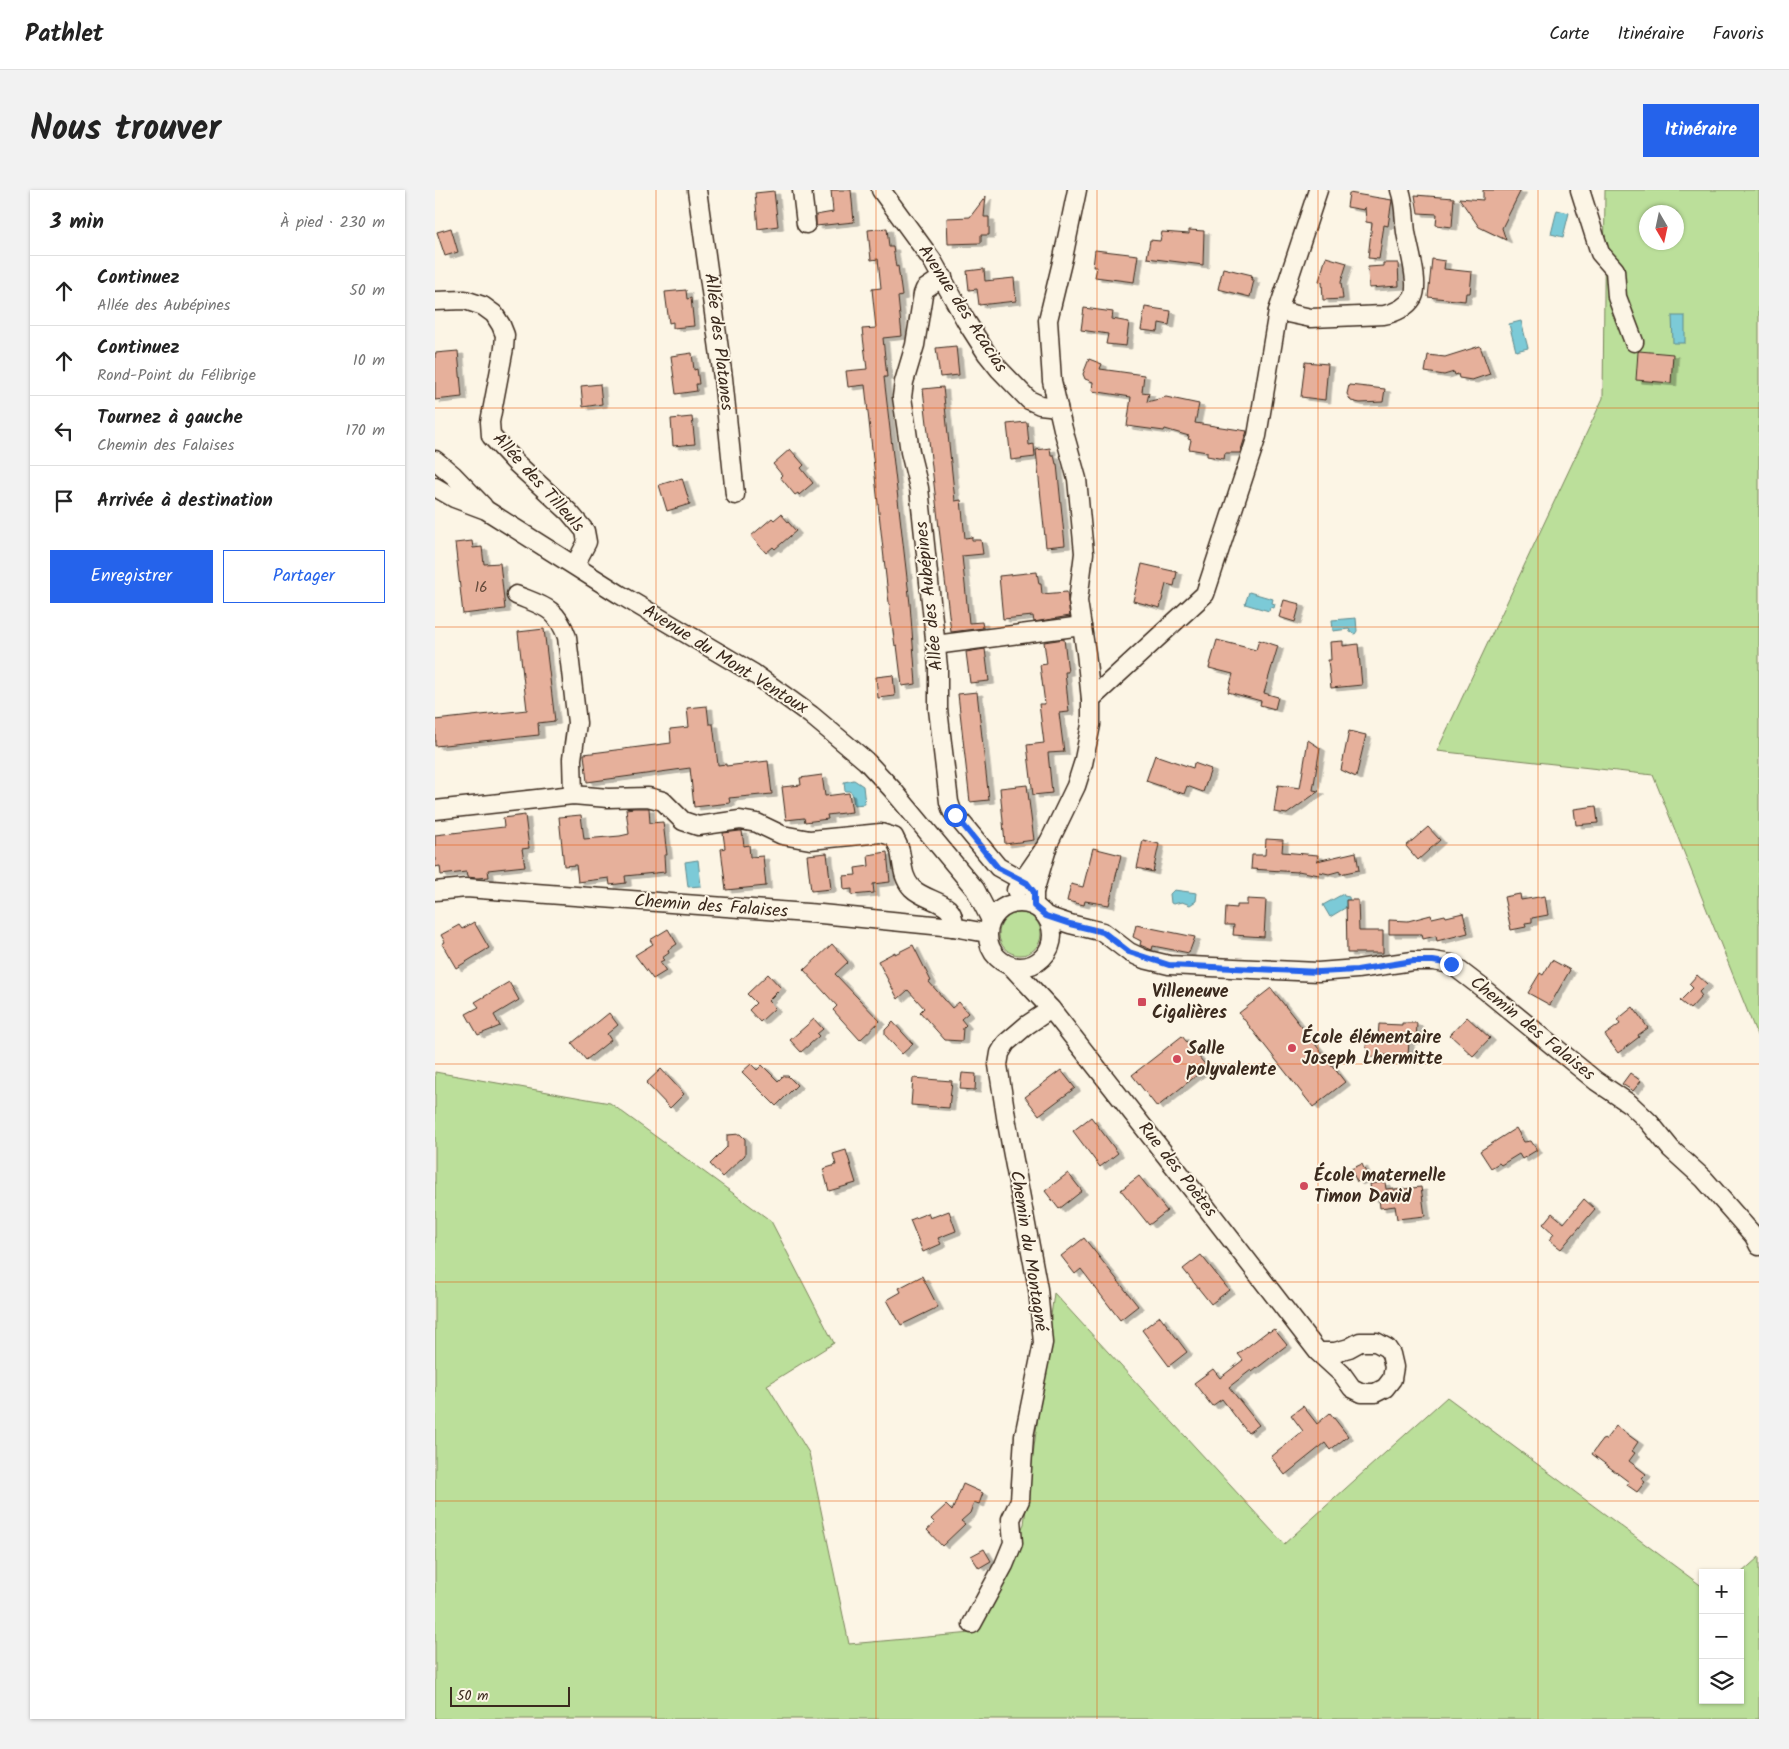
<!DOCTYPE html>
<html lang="fr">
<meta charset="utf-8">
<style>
body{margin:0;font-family:Kalam,sans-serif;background:#f2f2f2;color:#222}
.controls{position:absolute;right:15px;bottom:15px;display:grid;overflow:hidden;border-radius:0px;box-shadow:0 1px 4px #0004}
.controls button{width:45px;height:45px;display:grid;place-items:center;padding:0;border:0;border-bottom:1px solid #e0e0e0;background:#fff;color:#222;font:25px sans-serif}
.compass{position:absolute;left:1204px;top:15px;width:45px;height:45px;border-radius:50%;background:#fff;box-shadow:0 1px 4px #0004;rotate:171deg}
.scale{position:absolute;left:15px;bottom:12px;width:120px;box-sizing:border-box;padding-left:5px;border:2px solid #3b2a1e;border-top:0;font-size:14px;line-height:18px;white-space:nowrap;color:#3b2a1e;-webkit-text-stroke:4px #fcf5e5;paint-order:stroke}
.stop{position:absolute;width:15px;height:15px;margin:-11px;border:4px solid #2563eb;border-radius:50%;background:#fff}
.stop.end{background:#2563eb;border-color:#fff;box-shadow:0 1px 5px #0008}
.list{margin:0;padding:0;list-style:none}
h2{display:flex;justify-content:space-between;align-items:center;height:65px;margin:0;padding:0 20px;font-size:21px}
h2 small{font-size:16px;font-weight:400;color:#767676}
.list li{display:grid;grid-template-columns:32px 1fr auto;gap:15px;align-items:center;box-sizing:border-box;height:70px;padding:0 20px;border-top:1px solid #e0e0e0}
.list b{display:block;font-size:19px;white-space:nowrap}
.list p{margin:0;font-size:16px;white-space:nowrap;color:#767676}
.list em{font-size:16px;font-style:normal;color:#767676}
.actions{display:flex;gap:10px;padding:15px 20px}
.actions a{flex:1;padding:11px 0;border:1px solid #2563eb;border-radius:0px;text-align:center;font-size:18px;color:#2563eb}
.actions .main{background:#2563eb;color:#fff}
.icon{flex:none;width:28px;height:28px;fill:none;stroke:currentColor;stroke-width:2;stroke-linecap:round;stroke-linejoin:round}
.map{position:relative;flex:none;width:1324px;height:1529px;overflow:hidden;border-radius:0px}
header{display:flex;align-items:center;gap:30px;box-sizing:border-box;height:70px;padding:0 25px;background:#fff;border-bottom:1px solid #e0e0e0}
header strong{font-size:24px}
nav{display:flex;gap:28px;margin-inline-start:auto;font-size:18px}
.intro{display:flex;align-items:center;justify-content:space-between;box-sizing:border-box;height:120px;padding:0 30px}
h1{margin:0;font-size:35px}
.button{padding:12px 22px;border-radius:0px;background:#2563eb;color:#fff;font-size:18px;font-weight:700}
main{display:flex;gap:30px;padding:0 30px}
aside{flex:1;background:#fff;border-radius:0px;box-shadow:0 1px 4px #0004}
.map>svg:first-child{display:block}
</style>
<header>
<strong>Pathlet</strong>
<nav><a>Carte</a><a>Itinéraire</a><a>Favoris</a></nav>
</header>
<div class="intro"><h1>Nous trouver</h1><a class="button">Itinéraire</a></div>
<main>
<aside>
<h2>3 min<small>À pied · 230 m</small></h2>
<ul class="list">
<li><svg class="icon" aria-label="ahead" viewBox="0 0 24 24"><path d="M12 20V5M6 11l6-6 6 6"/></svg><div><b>Continuez</b><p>Allée des Aubépines</p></div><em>50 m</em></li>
<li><svg class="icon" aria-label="ahead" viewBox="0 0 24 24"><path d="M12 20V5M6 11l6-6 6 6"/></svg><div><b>Continuez</b><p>Rond-Point du Félibrige</p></div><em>10 m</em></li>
<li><svg class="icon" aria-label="left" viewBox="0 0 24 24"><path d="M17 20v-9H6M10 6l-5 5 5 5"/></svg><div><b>Tournez à gauche</b><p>Chemin des Falaises</p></div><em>170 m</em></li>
<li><svg class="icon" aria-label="arrive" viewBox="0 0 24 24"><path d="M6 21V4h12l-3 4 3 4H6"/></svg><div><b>Arrivée à destination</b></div></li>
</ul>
<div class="actions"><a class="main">Enregistrer</a><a>Partager</a></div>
</aside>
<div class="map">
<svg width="1324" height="1529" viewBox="0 0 1324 1529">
<defs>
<filter id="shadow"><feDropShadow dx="5.5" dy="3" stdDeviation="0" flood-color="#0004"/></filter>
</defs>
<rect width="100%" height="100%" fill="#fcf5e5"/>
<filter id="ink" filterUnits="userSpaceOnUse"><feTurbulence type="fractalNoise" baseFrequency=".02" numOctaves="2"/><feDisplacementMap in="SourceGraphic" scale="10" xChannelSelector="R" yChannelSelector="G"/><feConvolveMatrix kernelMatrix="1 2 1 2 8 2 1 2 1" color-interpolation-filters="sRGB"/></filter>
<g filter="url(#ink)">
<g fill="#bbdf9a" stroke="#7b845c" fill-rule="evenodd">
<path d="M 1170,0 L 1324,0 L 1324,850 L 1218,585 L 1002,561 L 1168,208 ZM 1212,22 L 1242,22 L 1242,52 L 1212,52 Z"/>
<circle cx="585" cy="744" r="21"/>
<polygon points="0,882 175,913 336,1031 399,1153 332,1195 374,1263 414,1454 537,1443 589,1334 619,1103 849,1354 1012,1207 1268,1397 1268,1510 1305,1510 1305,1384 1324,1367 1324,1529 0,1529"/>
</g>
<g fill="#7bcad7" stroke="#618a8d">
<polygon points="1122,20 1134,23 1128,47 1116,44"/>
<polygon points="1237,126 1250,126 1250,153 1238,153"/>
<polygon points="1086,131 1093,158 1081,161 1074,134"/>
<polygon points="814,402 838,409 837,413 840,414 839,418 835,417 834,421 810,414"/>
<polygon points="921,428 922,441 920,444 915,442 914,439 898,441 897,430"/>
<polygon points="419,590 428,596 430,614 419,615 417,603 414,601 410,601 409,592"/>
<polygon points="263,670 266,696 253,697 250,672"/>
<polygon points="739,700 762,703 761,711 755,715 747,712 738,714 736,713 735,704"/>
<polygon points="908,704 909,706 914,707 915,715 895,727 888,715"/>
</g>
<g fill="#e6b09b" stroke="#3b2a1e" filter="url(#shadow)">
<polygon points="396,0 416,0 419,32 381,36 381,25 398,22"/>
<polygon points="1048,0 1086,0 1067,38 1071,50 1044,37 1024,8 1048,10"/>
<polygon points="339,1 343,36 323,39 320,3"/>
<polygon points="914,3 957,10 953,36 949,35 944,69 933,68 937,33 931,32 930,17 929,20 912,17"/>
<polygon points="980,5 1019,8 1017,37 1001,35 1002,24 983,23"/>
<polygon points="551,6 549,27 554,27 554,45 546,45 546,53 513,54 512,28 535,27"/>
<polygon points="16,38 23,62 10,66 2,42"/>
<polygon points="452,38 454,57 458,57 461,77 463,76 467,106 463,107 467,146 448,148 452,187 449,187 475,414 481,494 467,496 462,455 460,456 453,405 430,195 413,197 411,181 432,179 427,139 441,138 437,99 446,98 443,69 436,70 433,40"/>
<polygon points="754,40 769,41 768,75 712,68 715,50 725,51 727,42 754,44"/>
<polygon points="660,60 703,65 699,92 660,87 662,77 658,77"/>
<polygon points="891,67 912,73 906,92 908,109 888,110 887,92 884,91"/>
<polygon points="997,69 1010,71 1009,79 1037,82 1035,103 1031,103 1030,111 993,107"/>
<polygon points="948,73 963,73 964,96 934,98 933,77 948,76"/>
<polygon points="788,78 817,85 816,90 819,90 815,107 783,99"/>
<polygon points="549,79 550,91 579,88 581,111 544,115 542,99 534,100 532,81"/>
<polygon points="251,100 252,109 256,108 259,136 238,138 238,132 234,133 230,102"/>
<polygon points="710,117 736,121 734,135 724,133 723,142 706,140"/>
<polygon points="649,118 678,122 677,129 694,132 691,156 671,154 673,144 646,140"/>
<polygon points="521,156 524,185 505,187 501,158"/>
<polygon points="1045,156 1055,184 1037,190 1024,188 1023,184 1020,185 1019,182 1009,185 990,182 993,165 1010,167"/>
<polygon points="23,161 27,207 0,210 0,163"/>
<polygon points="1204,161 1238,164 1236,193 1201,190 1203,162"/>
<polygon points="257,163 259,180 262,179 264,194 261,194 262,201 241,204 236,166"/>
<polygon points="654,169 667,174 665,179 709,185 707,202 714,203 712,212 731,207 764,214 760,233 812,241 805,263 790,263 789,269 772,266 772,262 754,259 756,250 753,249 754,246 730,239 729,241 692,236 696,207 657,201 658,192 650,189 648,184"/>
<polygon points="870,172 893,174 890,210 866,207"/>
<polygon points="165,194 167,214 148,217 146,196"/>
<polygon points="914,195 950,199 948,212 925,213 916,211 912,204"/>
<polygon points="508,197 520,311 526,310 530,348 537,347 537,350 546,350 548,364 527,366 534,433 547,432 548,438 516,442 488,199"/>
<polygon points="257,227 260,254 238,256 236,229"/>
<polygon points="592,232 594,255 599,254 600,267 576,270 572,234"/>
<polygon points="615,258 616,265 619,265 621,274 622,274 630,355 611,357 601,260"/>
<polygon points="355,259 369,275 366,278 378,293 364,305 363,303 360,305 345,287 347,285 338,274"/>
<polygon points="247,288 255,314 232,321 224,295"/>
<polygon points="346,324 361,341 340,359 338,357 331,363 316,346 337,328 339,330"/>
<polygon points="37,351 38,358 47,357 49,374 65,373 70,419 28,424 20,353"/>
<polygon points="707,374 742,382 739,396 731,394 725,418 698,411"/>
<polygon points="602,382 604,394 606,394 607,404 632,402 635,426 599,432 598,426 568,429 564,386"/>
<polygon points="849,410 865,414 860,432 844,427"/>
<polygon points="109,439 120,531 103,533 104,545 0,556 0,530 92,520 83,442"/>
<polygon points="629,449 633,482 630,482 634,522 624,523 629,562 613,563 617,603 598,605 592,555 609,553 604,514 610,514 605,475 612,474 609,452"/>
<polygon points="782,450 821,460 824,450 843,456 829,503 843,507 840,519 825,515 826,511 793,502 798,484 774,478"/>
<polygon points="908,451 908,456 923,454 927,495 896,498 893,470 896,470 895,452"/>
<polygon points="550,459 554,491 535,493 531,462"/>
<polygon points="458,485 460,506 443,508 441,487"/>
<polygon points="542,502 554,610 535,612 523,504"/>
<polygon points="272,516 274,534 278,534 283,575 291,574 291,576 333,571 337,604 294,608 295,613 259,617 255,578 152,592 149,564 236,553 235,539 254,537 252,518"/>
<polygon points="914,541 931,545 921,587 906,580"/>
<polygon points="873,550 885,558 878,600 884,601 852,624 839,622 843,595 865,598"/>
<polygon points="720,565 758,578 759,573 776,579 768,602 752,596 749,604 711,591"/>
<polygon points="387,585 390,606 414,603 417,622 392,625 393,629 370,632 369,628 351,630 347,597 366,595 365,588"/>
<polygon points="592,595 599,650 570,654 565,598"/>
<polygon points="1161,616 1163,633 1141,635 1139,619"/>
<polygon points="199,618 214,618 215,633 228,632 232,665 229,665 230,682 190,686 191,693 175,695 174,688 143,692 141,675 129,676 124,627 146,625 149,649 185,646 194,644 191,619"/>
<polygon points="90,625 94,658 87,659 90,676 53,680 54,687 42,688 32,687 31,682 6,685 5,676 0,677 0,645 69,637 68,628"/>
<polygon points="993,637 1005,650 983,670 971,656"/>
<polygon points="305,641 307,641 309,656 314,655 315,667 328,666 331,696 291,700 286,659 290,658 288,643"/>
<polygon points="831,649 848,650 847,662 883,665 882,671 921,662 924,680 905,684 905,681 894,684 885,682 884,685 863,681 863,682 816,679 817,665 830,665"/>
<polygon points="708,650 724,654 718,682 702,678"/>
<polygon points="658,658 686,665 674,715 650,711 649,715 632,711 636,694 648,697"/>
<polygon points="452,662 455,692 438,694 439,703 417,705 417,699 409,700 408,686 421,685 420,678 434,676 433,665"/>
<polygon points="392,663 396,699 376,701 372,665"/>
<polygon points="1085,704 1086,710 1110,706 1113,725 1097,728 1097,732 1090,733 1091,737 1076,740 1069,707"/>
<polygon points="812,709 831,710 829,747 798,745 799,735 790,735 791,717 802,718 802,715 812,715"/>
<polygon points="911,710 923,710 924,741 948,741 948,763 912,763"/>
<polygon points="1028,723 1033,743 1002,751 1001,746 988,749 987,744 954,744 954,730 973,731 996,725 997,728 1010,725 1011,727"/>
<polygon points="39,732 54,758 21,778 7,754 10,752 6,745 24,735 27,739"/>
<polygon points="701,735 760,747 754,763 718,756 717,760 705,755 706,751 698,747"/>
<polygon points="233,739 242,754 233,760 234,763 227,768 229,770 225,772 231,781 218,789 200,765 218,754 215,750"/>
<polygon points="397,754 413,772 400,784 445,831 425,850 398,820 402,816 369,780"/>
<polygon points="478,755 496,791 494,792 517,818 524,812 533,823 526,829 531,835 528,838 527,851 510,850 485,822 489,818 473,800 463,809 443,771 460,762 460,764"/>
<polygon points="1117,770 1135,780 1115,815 1093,803 1105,783 1108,785"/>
<polygon points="333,784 346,798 333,811 340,818 325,832 314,820 321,813 312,804"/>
<polygon points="1262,785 1272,794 1264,802 1267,806 1255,819 1245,811 1258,798 1254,794"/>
<polygon points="74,792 84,810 59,825 65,836 43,845 31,824 44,817 40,812"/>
<polygon points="836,798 910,892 878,917 804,823"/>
<polygon points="1198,817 1213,838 1203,845 1204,847 1183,863 1170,845 1185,834 1182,830"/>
<polygon points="174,823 183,835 172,844 176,850 151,870 137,853"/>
<polygon points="1032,827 1055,848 1038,866 1015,845"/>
<polygon points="379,829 388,839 382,844 384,846 366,862 355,850"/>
<polygon points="458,832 478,854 467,864 450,845 450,840"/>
<polygon points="967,833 982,833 981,851 974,851 973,866 945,865 945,867 935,867 931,857 932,848 943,849 944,834 967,835"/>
<polygon points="747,846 772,877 722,917 697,885"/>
<polygon points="316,874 322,880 327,875 343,891 348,886 353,886 362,895 341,916 307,882"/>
<polygon points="226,879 249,904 235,918 211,893"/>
<polygon points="626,880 640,898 604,925 590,907"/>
<polygon points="527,883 541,884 540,900 525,899"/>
<polygon points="1195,883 1206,891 1198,901 1187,894"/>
<polygon points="478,888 517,891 514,918 476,915"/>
<polygon points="656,927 683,963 665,977 638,941"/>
<polygon points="1081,938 1089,952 1096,951 1102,960 1087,969 1084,964 1066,975 1064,973 1056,978 1045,961"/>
<polygon points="305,944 310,949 310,965 287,987 275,974 292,957 292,945"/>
<polygon points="411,960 421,993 394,1001 388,979 401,975 398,964"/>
<polygon points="927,974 933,987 922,992 916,979"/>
<polygon points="633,983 647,1001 624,1019 610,1001"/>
<polygon points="704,986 732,1021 714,1035 686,1000"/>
<polygon points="950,992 951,999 959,998 959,1000 986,997 990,1026 962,1029 960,1016 945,1018 944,1008 937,1009 935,994"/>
<polygon points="1149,1009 1160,1019 1126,1059 1114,1050 1119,1044 1108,1034 1117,1023 1129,1033"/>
<polygon points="514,1021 521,1041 503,1048 506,1054 488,1062 475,1030 493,1023 495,1028"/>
<polygon points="649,1048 703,1116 685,1130 646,1079 640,1084 626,1066"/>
<polygon points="766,1065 794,1100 776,1114 748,1079"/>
<polygon points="487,1086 503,1117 466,1135 452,1110 466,1102 464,1098"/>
<polygon points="725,1126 752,1162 734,1176 707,1140"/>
<polygon points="839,1139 852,1155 817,1182 816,1180 794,1197 824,1235 813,1243 787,1209 777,1216 759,1193 778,1179 785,1188 808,1170 803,1164 833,1141 834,1142"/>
<polygon points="868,1216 882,1234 895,1223 913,1246 895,1260 890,1253 850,1285 836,1267 868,1241 856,1225"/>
<polygon points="1181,1236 1203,1252 1197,1261 1200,1263 1194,1271 1211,1284 1206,1289 1210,1292 1202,1302 1192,1295 1194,1292 1157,1264 1167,1250 1171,1249"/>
<polygon points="528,1294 548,1303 544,1314 539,1312 535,1323 526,1331 530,1334 507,1356 492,1340 500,1333 496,1329 511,1315 517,1321"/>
<polygon points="549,1359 556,1371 544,1378 536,1366"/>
</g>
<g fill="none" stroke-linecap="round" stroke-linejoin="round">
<defs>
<g id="minor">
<polyline points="262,0 288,188 300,305"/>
<polyline points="367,0 371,34"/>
<polyline points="446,0 497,70 531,131 552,164 564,179 594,210 605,215 623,217"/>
<polyline points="1145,0 1165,63 1180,80 1182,107 1199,152"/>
<polyline points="508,87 490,99 488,104 480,155 469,192 467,207 475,262 484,298 503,477 503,519 514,612 517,621 563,677 592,693 599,702"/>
<polyline points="0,111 30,110 48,116 59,124 66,135 70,145 69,158 55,232 56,246 81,273 134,322 150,341 152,352 140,375"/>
<path d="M 843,121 L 876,128 L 949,125 C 960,123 972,117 978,107 C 985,93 973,57 971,42 C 969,27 970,14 965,0"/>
<polyline points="0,270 18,285 48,316"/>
<polyline points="0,297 19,308 51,320 184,404 318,483 376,525 431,571 457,599 540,699 556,730"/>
<path d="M 81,405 C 108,416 121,417 132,447 L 142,533 L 137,569 L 138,605"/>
<polyline points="500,455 647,436"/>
<polyline points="656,509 770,404 822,246 843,121 883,0"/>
<path d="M 0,620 L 138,605 L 173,608 L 213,607 L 228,611 L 248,631 L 263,636 L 305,630 L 322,633 L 347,645 L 375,650 L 446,643 L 459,647 C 461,652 464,656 465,661 C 468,675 467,687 477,698 C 492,713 522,710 518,737"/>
<polyline points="614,652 641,596 648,574 656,535 656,509 651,463 643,411 649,363 642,289 628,239 617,191 613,130 628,68 642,0"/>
<polyline points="581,700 614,652 599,702 599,710"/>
<polyline points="0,701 31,698 386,724 518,737 552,743"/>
<circle cx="585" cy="745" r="32"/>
<polyline points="611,726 635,734 668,742 694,762 709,769 734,775 883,782 922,779 978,771 998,771 1016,774 1050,800 1161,891 1195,914 1214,932 1236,959 1269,989 1319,1046 1324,1056"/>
<polyline points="577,777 616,819 764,1008 883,1162 907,1184 917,1198 927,1203 940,1203 950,1198 957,1189 959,1177 956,1164 952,1158 941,1152 925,1152 914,1158 900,1162 883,1162"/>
<polyline points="537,1434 569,1375 578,1353 576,1329 585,1310 589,1246 608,1153 603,1099 572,933 563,875 565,863 571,853 592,835 616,819"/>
</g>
</defs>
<use href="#minor" stroke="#3b2a1e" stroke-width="21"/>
<use href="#minor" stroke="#fcf5e5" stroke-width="18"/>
</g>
</g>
<g fill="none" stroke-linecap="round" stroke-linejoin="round" filter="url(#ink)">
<polyline stroke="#2563eb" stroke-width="6" points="520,625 563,678 592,693 599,702 599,716 611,726 635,734 668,742 694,762 734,775 884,782 922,780 978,771 998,771 1016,774"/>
</g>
<path fill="none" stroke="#e8590c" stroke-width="1" stroke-opacity="0.55" d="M 221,0 L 221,1529M 441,0 L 441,1529M 662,0 L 662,1529M 883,0 L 883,1529M 1103,0 L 1103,1529M 0,218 L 1324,218M 0,437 L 1324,437M 0,655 L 1324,655M 0,874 L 1324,874M 0,1092 L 1324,1092M 0,1311 L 1324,1311"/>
<g fill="#d1495b" stroke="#fcf5e5" stroke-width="2">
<rect x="702" y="807" width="10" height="10" rx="2.5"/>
<circle cx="857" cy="858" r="5"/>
<circle cx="742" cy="869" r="5"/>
<circle cx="869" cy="996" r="5"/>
</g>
<g text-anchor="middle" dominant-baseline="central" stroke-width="4" stroke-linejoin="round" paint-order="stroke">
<g font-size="15" fill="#664c3d">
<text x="46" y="398">16</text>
</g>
<g font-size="18" fill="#3b2a1e" stroke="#fcf5e5">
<text transform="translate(527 119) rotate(57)">Avenue des Acacias</text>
<text transform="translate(283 152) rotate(83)">Allée des Platanes</text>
<text transform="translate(103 293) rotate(48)">Allée des Tilleuls</text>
<text transform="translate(495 406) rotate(-96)">Allée des Aubépines</text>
<text transform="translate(290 470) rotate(32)">Avenue du Mont Ventoux</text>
<text transform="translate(276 717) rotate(4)">Chemin des Falaises</text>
<text transform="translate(1097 839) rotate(39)">Chemin des Falaises</text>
<text transform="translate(742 980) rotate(52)">Rue des Poètes</text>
<text transform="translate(593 1061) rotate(81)">Chemin du Montagné</text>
</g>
<g font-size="18" font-weight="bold" fill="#3b2a1e" stroke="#fcf5e5" text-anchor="start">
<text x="717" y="802">Villeneuve<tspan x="717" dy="21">Cigalières</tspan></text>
<text x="867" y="848">École élémentaire<tspan x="867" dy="21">Joseph Lhermitte</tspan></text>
<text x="752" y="859">Salle<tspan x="752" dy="21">polyvalente</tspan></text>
<text x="879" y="986">École maternelle<tspan x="879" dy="21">Timon David</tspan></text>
</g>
</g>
</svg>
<div class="controls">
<button>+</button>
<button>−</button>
<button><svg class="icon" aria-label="layers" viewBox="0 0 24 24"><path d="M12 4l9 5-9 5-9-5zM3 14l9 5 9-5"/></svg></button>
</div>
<svg class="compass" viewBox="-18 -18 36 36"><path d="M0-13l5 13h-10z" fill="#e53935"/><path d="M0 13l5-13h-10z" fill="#767676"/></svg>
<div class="scale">50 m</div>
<div class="stop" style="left:520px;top:625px"></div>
<div class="stop end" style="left:1016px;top:774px"></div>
</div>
</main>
